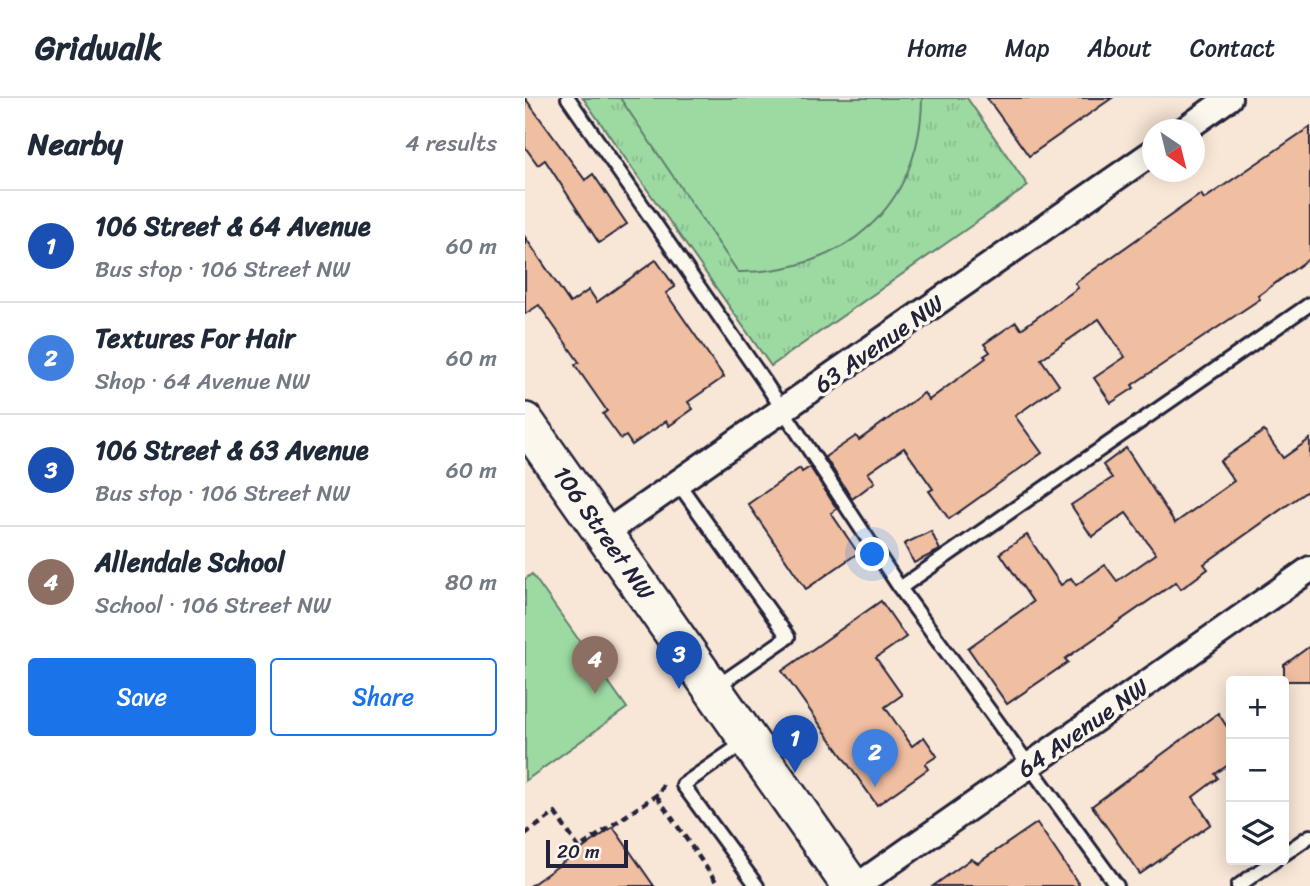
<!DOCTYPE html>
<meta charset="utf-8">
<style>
body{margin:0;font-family:Sriracha,sans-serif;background:#f2f2f3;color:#1f2937}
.controls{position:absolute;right:21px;bottom:21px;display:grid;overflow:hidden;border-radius:7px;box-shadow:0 4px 18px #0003}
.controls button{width:63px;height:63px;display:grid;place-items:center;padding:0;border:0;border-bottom:2px solid #e0e1e3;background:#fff;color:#1f2937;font:35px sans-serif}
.compass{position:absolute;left:617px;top:21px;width:63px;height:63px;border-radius:50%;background:#fff;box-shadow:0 4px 18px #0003;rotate:145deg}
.scale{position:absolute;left:21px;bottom:18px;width:82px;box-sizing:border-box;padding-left:7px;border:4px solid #22223b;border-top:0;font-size:19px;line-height:24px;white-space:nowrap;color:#22223b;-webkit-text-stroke:5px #fbf7ec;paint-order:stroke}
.you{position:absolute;left:348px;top:457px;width:24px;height:24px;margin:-18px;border:5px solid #fff;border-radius:50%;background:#1a73e8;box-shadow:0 0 0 10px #1a73e833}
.badge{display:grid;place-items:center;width:46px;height:46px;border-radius:50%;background:#1a73e8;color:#fff;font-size:23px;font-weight:700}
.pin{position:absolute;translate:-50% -58px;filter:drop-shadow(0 2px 4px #0008)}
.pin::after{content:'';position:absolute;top:37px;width:24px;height:21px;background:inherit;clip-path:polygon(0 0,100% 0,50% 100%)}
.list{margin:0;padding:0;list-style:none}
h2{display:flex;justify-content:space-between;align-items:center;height:91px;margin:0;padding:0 28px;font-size:30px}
h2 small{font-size:23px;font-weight:400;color:#747a83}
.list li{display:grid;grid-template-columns:46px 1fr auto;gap:21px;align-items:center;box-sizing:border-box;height:112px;padding:0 28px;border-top:2px solid #e0e1e3}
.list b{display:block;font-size:26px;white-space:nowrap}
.list p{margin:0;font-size:23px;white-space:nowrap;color:#747a83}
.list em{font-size:23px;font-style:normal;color:#747a83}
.actions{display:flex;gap:14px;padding:21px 28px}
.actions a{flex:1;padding:16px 0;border:2px solid #1a73e8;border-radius:7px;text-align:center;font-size:24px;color:#1a73e8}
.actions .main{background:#1a73e8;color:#fff}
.icon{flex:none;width:38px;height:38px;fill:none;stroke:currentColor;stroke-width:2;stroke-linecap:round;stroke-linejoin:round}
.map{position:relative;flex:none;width:785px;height:788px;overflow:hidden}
header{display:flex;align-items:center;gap:42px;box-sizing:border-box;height:98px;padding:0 35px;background:#fff;border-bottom:2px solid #e0e1e3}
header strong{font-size:33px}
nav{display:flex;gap:38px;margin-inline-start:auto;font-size:24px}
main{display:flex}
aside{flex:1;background:#fff}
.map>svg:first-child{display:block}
</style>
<header>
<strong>Gridwalk</strong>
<nav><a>Home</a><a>Map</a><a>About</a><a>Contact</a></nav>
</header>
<main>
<aside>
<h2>Nearby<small>4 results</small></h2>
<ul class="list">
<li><span class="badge" style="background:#1a4fb4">1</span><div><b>106 Street &amp; 64 Avenue</b><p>Bus stop · 106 Street NW</p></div><em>60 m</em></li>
<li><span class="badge" style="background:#3f7fe0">2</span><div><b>Textures For Hair</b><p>Shop · 64 Avenue NW</p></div><em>60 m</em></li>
<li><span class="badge" style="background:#1a4fb4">3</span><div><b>106 Street &amp; 63 Avenue</b><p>Bus stop · 106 Street NW</p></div><em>60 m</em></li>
<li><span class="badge" style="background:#8d6e63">4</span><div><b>Allendale School</b><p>School · 106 Street NW</p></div><em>80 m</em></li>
</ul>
<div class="actions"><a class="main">Save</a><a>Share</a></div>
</aside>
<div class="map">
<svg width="785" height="788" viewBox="0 0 785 788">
<defs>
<pattern id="park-tufts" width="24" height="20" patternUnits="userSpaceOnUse" patternTransform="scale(1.75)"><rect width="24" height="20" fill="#9ddaa2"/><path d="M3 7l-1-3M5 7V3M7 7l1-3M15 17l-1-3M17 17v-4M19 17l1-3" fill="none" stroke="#87bb8c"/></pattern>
</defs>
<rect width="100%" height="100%" fill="#f8e6d6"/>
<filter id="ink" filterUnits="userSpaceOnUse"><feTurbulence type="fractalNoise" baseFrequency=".0143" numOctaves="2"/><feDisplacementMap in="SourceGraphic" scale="14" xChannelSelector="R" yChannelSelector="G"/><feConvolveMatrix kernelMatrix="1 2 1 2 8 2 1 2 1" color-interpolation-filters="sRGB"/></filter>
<g filter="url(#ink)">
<polygon fill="url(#park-tufts)" stroke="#607e6e" stroke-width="2" points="58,0 442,0 503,88 246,268"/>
<g fill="#9ddaa2" stroke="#607e6e" stroke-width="2">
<path d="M 95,0 L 397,0 C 396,109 319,175 213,174 Z"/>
<polygon points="7,476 102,610 0,683 0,481"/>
</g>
<g fill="#f0bea1" stroke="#22223b" stroke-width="2">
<polygon points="0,0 60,82 68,76 102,126 74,145 20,62 13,67 0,49"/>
<polygon points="462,0 587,0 504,58"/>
<polygon points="785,29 785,160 733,198 735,201 607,287 609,290 586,305 569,280 600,259 574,221 516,261 534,287 490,318 517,355 424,421 404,393 408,391 379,350 343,375 350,384 327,401 300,359 331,338 334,342 399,295 404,302 461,260 459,258 465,254 459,246 491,224 496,231 553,190 550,185 676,96 679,101"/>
<polygon points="0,139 45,205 64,192 72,204 131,162 150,189 141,195 199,279 163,304 168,311 144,328 141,323 107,347 101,338 96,341 78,316 82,313 50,267 54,264 14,207 0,216"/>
<polygon points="739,333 758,360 785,341 785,391 679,466 683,471 656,491 651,484 540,561 543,564 482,606 443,550 508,504 475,455 502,437 536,487 546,480 551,487 580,467 592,483 631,456 601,415 567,439 546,407 587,380 578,367 601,350 650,425 709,383 695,363"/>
<polygon points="285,369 312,411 306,415 333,455 281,491 223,406 275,370 277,374"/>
<polygon points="406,433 415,452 389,465 379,446"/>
<polygon points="356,503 381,539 351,560 377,597 360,609 387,648 399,639 412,658 400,666 403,671 352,707 257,573"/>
<polygon points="785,548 785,583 759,583 759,567"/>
<polygon points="693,615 706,635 706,665 690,676 693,680 668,699 686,726 615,776 567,708"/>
<polygon points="512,725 555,788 408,788 446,761 453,765"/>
<polygon points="88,729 129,788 5,788"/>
</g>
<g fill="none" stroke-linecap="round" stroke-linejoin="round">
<defs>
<g id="lane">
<polyline points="43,0 239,283 375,490 592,788"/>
<polyline points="153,385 263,539 191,589"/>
<polyline points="375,490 785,206"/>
<polyline points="220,644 158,687 232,788"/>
<polyline points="759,756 785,738"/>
<polyline points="713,788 750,762"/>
</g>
<g id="street">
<polyline points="659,32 704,0"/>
<polyline points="79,436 628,54"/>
<polyline points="332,788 785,471"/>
</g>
<polyline id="secondary" points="0,324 326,788"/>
</defs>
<use href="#lane" stroke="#22223b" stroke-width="18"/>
<use href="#street" stroke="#22223b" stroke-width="30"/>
<use href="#secondary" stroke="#22223b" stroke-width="42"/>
<g stroke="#22223b" stroke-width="4.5" stroke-dasharray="7 5" stroke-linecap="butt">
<polyline points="138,687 133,700 194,788"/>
<polyline points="0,736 30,715 54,750 133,696"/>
</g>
<use href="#lane" stroke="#fbf7ec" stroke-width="12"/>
<use href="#street" stroke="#fbf7ec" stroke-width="24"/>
<use href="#secondary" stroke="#fbf7ec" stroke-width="37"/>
</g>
</g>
<g text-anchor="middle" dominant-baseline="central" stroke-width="7" stroke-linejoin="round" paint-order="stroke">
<g font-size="24" fill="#22223b" stroke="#fbf7ec">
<text transform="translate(354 246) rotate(-35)">63 Avenue NW</text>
<text transform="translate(79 435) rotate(55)">106 Street NW</text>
<text transform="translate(558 630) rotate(-35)">64 Avenue NW</text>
</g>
</g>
</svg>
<div class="controls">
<button>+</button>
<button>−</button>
<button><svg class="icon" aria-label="layers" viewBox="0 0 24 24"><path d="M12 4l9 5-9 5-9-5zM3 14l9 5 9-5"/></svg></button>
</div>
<svg class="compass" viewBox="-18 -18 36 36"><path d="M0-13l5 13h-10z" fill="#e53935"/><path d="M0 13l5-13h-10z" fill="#747a83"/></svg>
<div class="scale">20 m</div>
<div class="you"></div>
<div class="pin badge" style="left:270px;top:675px;background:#1a4fb4">1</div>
<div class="pin badge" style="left:350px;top:689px;background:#3f7fe0">2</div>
<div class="pin badge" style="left:154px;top:591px;background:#1a4fb4">3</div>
<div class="pin badge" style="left:70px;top:596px;background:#8d6e63">4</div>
</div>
</main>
